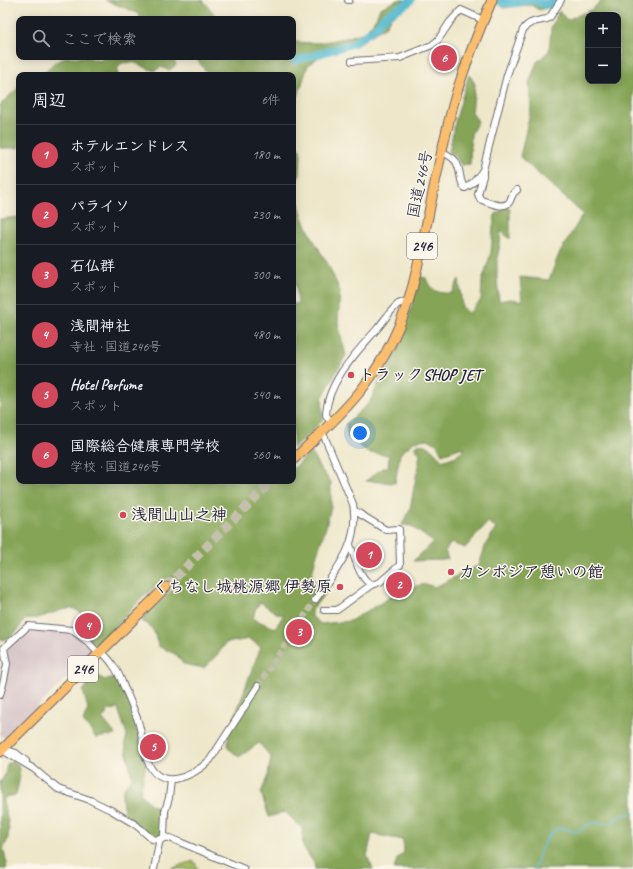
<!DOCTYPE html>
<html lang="ja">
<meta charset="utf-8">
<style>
body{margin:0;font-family:Caveat,"Klee One",sans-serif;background:#242831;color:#f1f3f6}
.controls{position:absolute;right:12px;top:12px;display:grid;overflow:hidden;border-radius:8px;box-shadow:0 2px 10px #0003}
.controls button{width:36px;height:36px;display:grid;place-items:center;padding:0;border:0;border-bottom:1px solid #363941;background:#171b24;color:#f1f3f6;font:20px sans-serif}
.you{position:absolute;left:360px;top:433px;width:14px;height:14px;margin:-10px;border:3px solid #fff;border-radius:50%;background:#1a73e8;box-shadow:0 0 0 6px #1a73e833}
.badge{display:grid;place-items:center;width:26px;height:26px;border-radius:50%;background:#d1495b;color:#fff;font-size:13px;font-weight:700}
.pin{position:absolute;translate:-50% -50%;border:2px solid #fff;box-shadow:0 1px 4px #0006}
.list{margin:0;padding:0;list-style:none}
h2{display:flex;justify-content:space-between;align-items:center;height:52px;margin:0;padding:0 16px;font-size:17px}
h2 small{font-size:13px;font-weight:400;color:#9ea1a6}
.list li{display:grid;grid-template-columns:26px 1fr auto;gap:12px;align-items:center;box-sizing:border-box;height:60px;padding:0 16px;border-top:1px solid #363941}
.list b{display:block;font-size:15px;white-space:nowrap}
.list p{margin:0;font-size:13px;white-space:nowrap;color:#9ea1a6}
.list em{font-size:13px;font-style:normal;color:#9ea1a6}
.icon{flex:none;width:22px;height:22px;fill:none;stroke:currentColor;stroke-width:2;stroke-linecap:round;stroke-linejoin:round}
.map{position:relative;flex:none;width:633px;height:869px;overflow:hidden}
.search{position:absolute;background:#171b24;box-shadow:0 2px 10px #0003;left:16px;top:16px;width:280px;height:44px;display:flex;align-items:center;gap:10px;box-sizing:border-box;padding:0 14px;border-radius:8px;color:#9ea1a6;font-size:15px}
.panel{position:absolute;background:#171b24;box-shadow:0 2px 10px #0003;left:16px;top:72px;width:280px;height:412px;border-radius:8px}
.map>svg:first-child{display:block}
</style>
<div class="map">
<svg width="633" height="869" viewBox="0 0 633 869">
<rect width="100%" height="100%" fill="#fbf7ec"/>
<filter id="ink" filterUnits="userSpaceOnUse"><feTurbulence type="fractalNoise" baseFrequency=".025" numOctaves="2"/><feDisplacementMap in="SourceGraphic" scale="8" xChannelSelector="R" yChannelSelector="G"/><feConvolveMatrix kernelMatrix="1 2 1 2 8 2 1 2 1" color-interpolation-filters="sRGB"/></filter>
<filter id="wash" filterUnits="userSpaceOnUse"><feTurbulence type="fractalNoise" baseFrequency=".012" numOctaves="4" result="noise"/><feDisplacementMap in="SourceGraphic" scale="16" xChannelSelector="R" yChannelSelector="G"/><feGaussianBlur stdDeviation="0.9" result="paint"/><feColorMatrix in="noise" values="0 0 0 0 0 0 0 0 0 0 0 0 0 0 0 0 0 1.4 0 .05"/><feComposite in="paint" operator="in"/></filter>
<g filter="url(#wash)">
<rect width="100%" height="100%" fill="#eee7ca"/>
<polygon fill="#d2bec3" points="28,628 71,631 87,644 93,652 5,739 0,734 0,697 7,648"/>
<polygon fill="#a7bc61" stroke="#646f4e" points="194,861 198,869 171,869 183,864"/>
<g fill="#85a457" stroke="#546349" fill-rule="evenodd">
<polygon points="105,0 203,0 218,19 141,19 137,13"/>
<polygon points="398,0 414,0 405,8 390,18 386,26 370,36 320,56 308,65 293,111 293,75 209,75 198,61 197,57 293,57 293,42 318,43 345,38 365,32 376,18 380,8"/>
<polygon points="502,0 557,0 553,6 539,10 531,5 518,6 503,8"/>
<path d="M 601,0 L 633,0 L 633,869 L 394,869 L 397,859 L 404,852 L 403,840 L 372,834 L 367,856 L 373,869 L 315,869 L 314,863 L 303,847 L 302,828 L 285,812 L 269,817 L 261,793 L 268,775 L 271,757 L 259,743 L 239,757 L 228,748 L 228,736 L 252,669 L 261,647 L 249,639 L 226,643 L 218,654 L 204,668 L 183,664 L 177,655 L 158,646 C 156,637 154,625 143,622 L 142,617 L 162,600 L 178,584 L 174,577 L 167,578 L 142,598 L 130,611 L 101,644 C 92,645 90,642 87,633 L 92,625 L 80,612 L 72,608 L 62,610 L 38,618 L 25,619 L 18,630 L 9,638 L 2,640 L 0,637 L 0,219 L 19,217 L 19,481 L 293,481 L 293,467 L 294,468 L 311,451 L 319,467 L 331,482 L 331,507 L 326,527 L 316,557 L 311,578 L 317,583 L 328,589 L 312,610 L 312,617 L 321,624 L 350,621 L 386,600 L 397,591 L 425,584 L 435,587 L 479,565 L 486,544 L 496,528 L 488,522 L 465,548 L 451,543 L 445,551 L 448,559 L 443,560 L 413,561 L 433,542 L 411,526 L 402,525 L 410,509 L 419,461 L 420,453 L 415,449 L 415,446 C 427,440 436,453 442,461 L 456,456 L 466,446 L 442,454 L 438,446 L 435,443 L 428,439 L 415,441 L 400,454 L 395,483 L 366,481 L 382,468 L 388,467 L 389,455 L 370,453 L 348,438 L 346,424 L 370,402 L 380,379 L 392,362 L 398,348 L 421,277 L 426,278 C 430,291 439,294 452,293 L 459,279 L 462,307 L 469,313 L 481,300 L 482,281 L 491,253 L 493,226 L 495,215 L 505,207 L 510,209 L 510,239 L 501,231 L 500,244 L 497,259 L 497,279 L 499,301 L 510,299 L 522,301 L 520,277 L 549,280 L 559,254 L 583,214 L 520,157 L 531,108 L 529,83 L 537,62 L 549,51 L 551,28 L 559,11 L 567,20 L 593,9 ZM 588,15 L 618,15 L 618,81 L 588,81 ZM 260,602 L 278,614 L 284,615 L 275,628 L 253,619 L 255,610 Z"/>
<polygon points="66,57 87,57 100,61 103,57 172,57 173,58 176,65 169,70 161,67 154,71 133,62 121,63 117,70 118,75 36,75 44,72 54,63"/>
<polygon points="469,74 475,84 472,113 478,121 471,134 470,164 461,165 455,155 449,153 455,122"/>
<polygon points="19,87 19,148 0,148 0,105"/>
<polygon points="293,141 300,150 301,155 300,173 297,181 296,193 302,215 313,239 329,266 340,291 338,323 346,355 322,398 323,420 293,449 293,304 298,303 293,265"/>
<path d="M 94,676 L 100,677 L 105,680 L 117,678 L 132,711 L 146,764 L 140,793 L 151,804 L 163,811 L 161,836 L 157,838 L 153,837 L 125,816 C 122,800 118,791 132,778 L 125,743 L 127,735 L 118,709 L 107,710 L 106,715 L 102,718 L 116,735 L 96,738 L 83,721 L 88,709 L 83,691 Z"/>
<path d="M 12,761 L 18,765 L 20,776 L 16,795 L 5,797 L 3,802 C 8,820 13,833 3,849 L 7,863 L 6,869 L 0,869 L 0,782 L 5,775 L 7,764 Z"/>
</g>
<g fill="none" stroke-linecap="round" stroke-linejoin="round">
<path stroke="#50b7ce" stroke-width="1.5" d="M 534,869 C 537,857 546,831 560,828 C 565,827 570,832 575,832 C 581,831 586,825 591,823 C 598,822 604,824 610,823 C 615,821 619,817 624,815 C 626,814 630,814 633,813"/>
<g stroke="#50b7ce" stroke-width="8">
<polyline points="532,0 547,5 554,0"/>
<path d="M 499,1 C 508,6 519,2 530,0"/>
<polyline points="295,61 314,55 322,53 354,43 375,28 385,16 408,3 411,0"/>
</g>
</g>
</g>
<g filter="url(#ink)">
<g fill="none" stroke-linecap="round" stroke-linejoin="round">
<polyline stroke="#c5c0ad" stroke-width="6" stroke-dasharray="6 3" stroke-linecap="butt" points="258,686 315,600"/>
<polyline stroke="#c5c0ad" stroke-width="9" stroke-dasharray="9 4.5" stroke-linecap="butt" points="166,587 272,481"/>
<defs>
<g id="minor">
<polyline points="348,0 349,0"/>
<polyline points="352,61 400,58 432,45 438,40 450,22 461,10 483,20"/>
<path d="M 442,152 C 458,159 458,163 461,180 C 462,183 462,185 465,188 C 473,185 478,177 483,170 L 483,176 L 478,194 L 480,199 L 482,200 C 490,203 505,210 510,201 C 512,196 512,193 517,190"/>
<path d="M 483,170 L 507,75 L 523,30 C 528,21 538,21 547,19 L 550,17 L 561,0"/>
<path d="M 331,422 L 326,415 C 327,382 357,352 377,329 C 383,322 388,314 395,307 L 398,304 L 409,300"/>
<path d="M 350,545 C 356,559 358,576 371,585 L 380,582 L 400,565 L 399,529 L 386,530 L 355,511"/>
<path d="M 315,600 C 337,569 360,544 353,504 L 322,431"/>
<polyline points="324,610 337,610 371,585"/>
<path d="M 101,651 C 105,655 110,660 113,665 C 118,671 121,679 124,687 C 129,697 133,708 137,718 C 142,732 143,747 147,760 C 159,793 192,777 210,760 L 258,686"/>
<polyline points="0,695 4,680 7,664 4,648 28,626 72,630 88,642 98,653"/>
<path d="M 2,750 L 34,769 L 58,789 L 90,800 L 111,810 L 136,825 L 152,839 C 158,841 163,837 170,838 L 244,869"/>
<polyline points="10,751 16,753 26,761"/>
<polyline points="154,869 159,843 164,835 165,811 169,798 171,780"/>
</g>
<g id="highway">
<path d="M 293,460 C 316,437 342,415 362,389 C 386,358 403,323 413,285 C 429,221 438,155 457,91 C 467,60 479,30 492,0"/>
<polyline points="0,752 166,587"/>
</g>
</defs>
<use href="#minor" stroke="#69676d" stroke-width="8"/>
<use href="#highway" stroke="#69676d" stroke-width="11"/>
<use href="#minor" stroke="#fff" stroke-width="6"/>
<use href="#highway" stroke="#fbbd6e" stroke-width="9"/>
</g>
</g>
<g fill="#d1495b" stroke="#fbf7ec" stroke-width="1.5">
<circle cx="351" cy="375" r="4"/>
<circle cx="123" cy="515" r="4"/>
<circle cx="451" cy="572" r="4"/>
<circle cx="340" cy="587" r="4"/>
</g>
<g text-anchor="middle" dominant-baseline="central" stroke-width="3" stroke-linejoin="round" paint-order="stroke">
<g fill="#fbf7ec" stroke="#636270" stroke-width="1">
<rect x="407" y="233" width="30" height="26" rx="3"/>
<rect x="68" y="656" width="30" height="26" rx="3"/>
</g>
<g font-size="15" font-weight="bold" fill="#22223b">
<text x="422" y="246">246</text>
<text x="83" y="669">246</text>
</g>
<g font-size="16" fill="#22223b" stroke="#fbf7ec">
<text transform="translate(420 184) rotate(-78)">国道246号</text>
</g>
<g font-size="16" font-weight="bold" fill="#22223b" stroke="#fbf7ec" text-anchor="start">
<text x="359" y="375">トラックSHOP JET</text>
<text x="131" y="515">浅間山山之神</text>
<text x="459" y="572">カンボジア憩いの館</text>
<text x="332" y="587" text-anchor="end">くちなし城桃源郷 伊勢原</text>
</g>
</g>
</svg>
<div class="controls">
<button>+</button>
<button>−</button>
</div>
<div class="you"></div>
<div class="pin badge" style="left:369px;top:555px">1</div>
<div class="pin badge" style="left:399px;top:585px">2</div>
<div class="pin badge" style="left:299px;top:632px">3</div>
<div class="pin badge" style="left:88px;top:626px">4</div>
<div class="pin badge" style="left:153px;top:747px">5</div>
<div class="pin badge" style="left:444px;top:58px">6</div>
<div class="search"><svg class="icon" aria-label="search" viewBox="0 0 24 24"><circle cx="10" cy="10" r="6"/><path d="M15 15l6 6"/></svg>ここで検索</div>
<section class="panel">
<h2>周辺<small>6件</small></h2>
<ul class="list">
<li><span class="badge">1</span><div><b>ホテルエンドレス</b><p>スポット</p></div><em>180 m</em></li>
<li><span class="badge">2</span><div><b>パライソ</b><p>スポット</p></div><em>230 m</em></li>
<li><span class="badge">3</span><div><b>石仏群</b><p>スポット</p></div><em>300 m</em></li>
<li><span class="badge">4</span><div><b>浅間神社</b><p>寺社 · 国道246号</p></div><em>480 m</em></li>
<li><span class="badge">5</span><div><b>Hotel Perfume</b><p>スポット</p></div><em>540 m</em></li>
<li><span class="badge">6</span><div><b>国際総合健康専門学校</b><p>学校 · 国道246号</p></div><em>560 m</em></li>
</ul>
</section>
</div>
